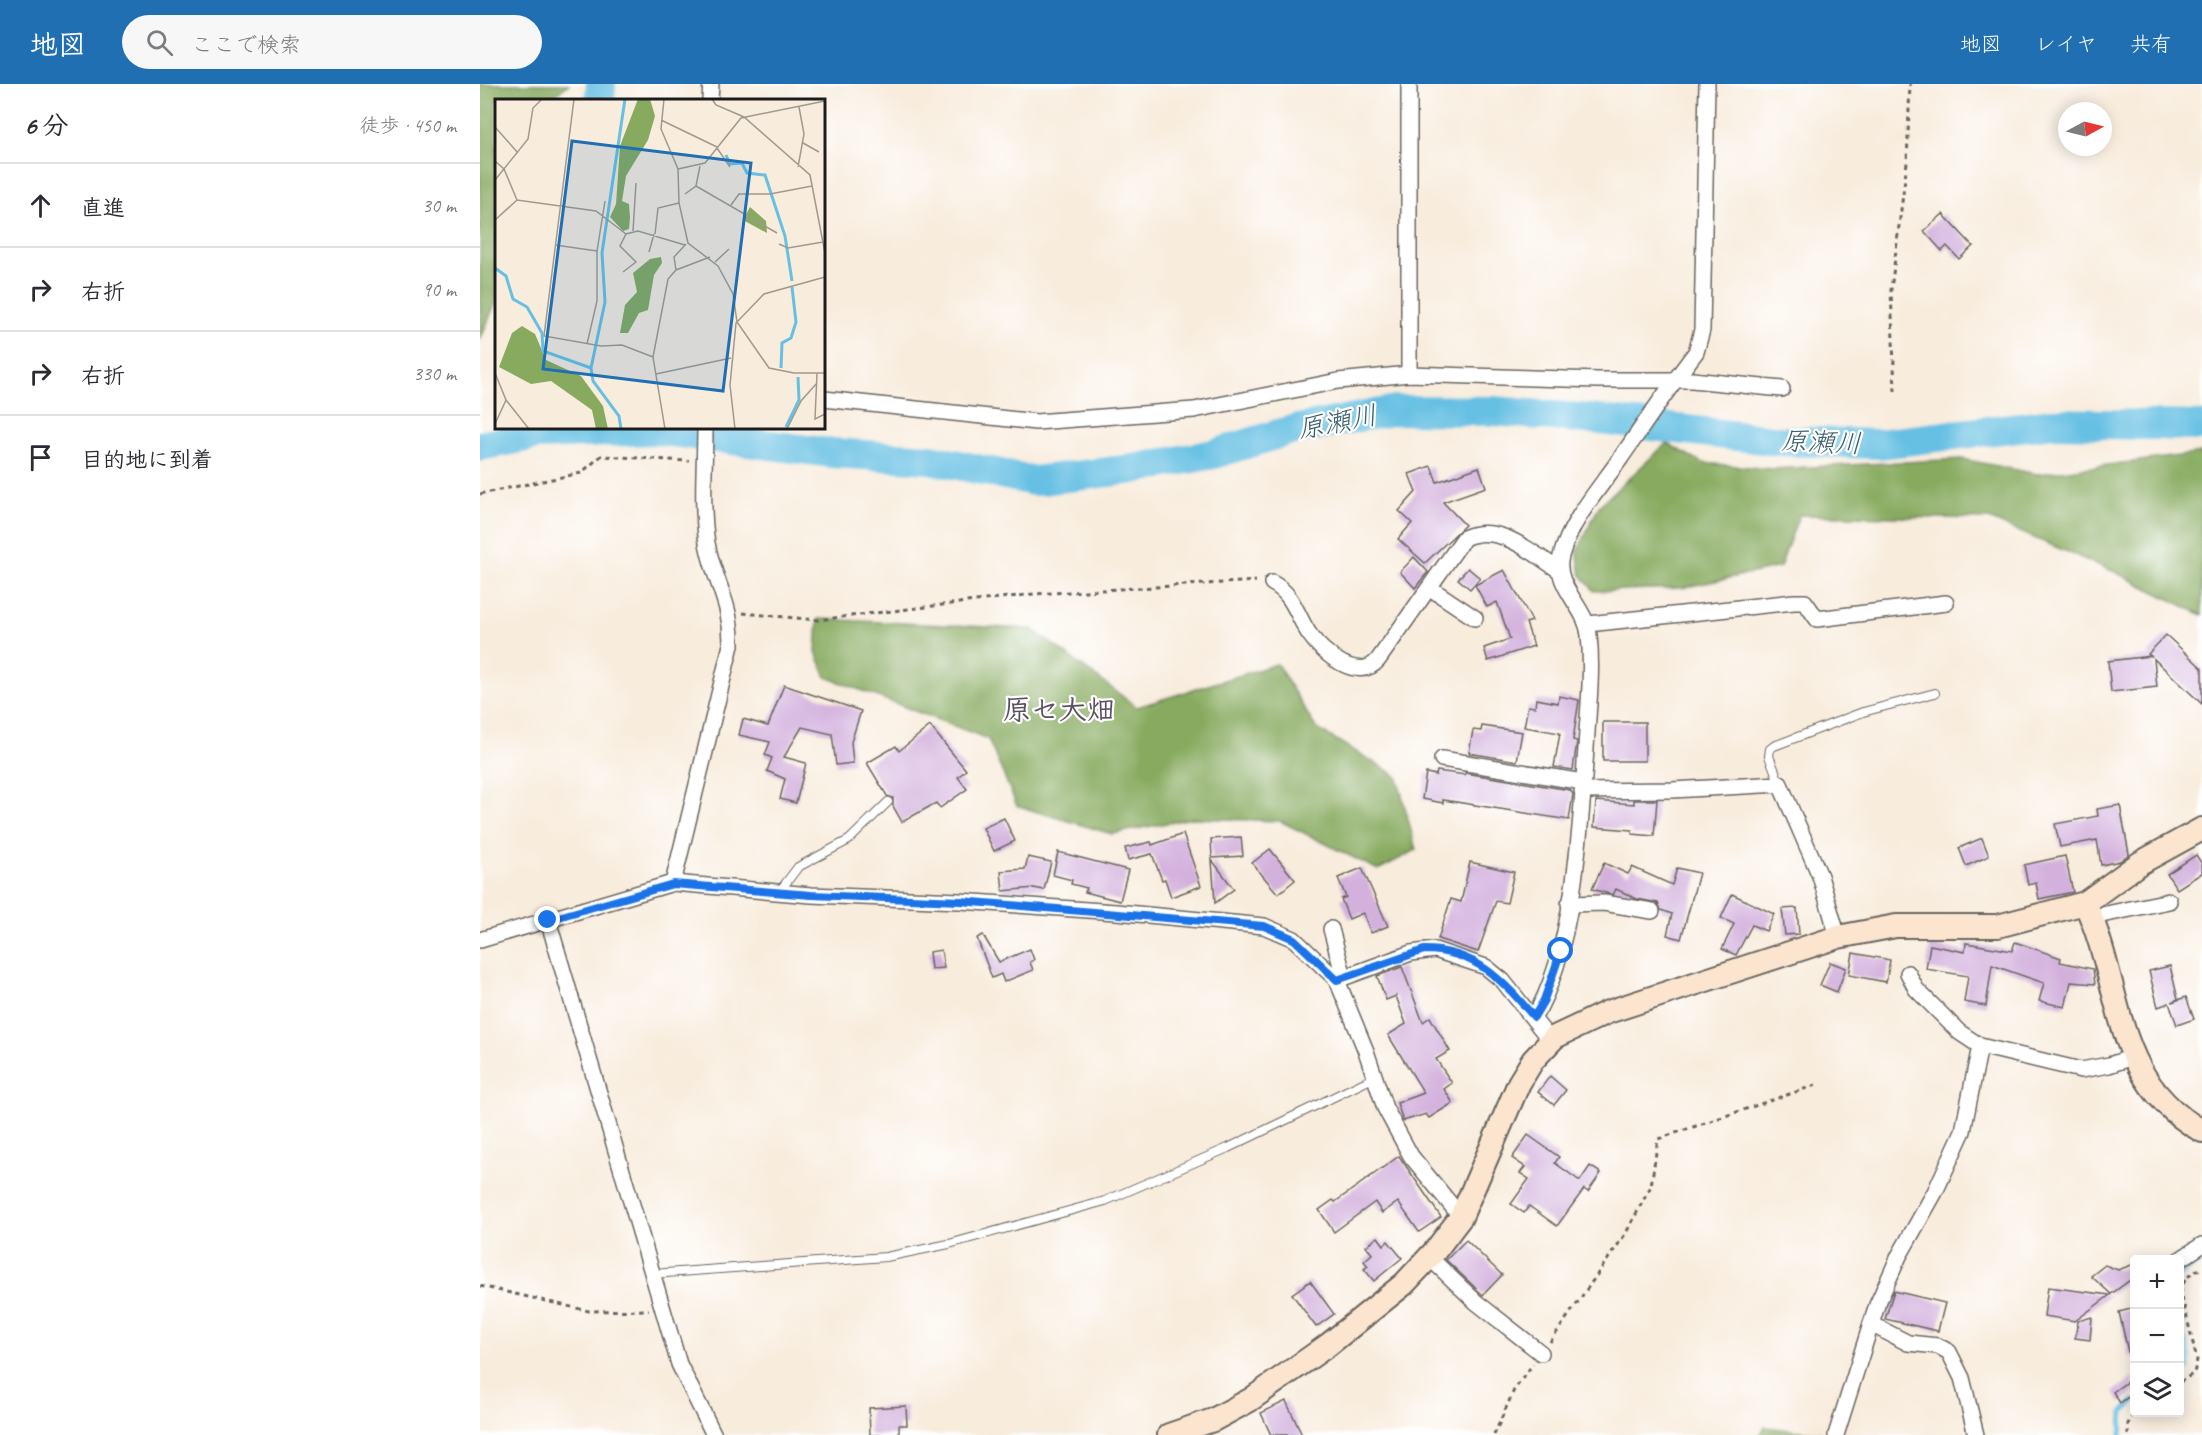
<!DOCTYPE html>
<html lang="ja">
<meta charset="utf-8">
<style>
body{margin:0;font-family:Caveat,"Klee One",sans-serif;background:#f7f7f7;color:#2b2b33}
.controls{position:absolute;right:18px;bottom:18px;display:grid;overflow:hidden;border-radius:6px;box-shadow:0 3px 15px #0003}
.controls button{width:54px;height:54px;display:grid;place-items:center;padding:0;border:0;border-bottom:2px solid #e1e1e2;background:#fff;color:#2b2b33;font:30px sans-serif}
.compass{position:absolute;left:1578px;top:18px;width:54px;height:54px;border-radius:50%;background:#fff;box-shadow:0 3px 15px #0003;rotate:83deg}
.stop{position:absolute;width:18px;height:18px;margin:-14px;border:4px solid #1a73e8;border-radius:50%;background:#fff}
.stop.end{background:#1a73e8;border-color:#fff;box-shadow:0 2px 6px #0008}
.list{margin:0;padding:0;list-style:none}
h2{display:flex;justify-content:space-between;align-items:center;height:78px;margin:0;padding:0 24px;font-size:26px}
h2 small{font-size:20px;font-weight:400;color:#7c7c81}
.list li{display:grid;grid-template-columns:39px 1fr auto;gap:18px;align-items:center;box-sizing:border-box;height:84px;padding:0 24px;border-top:2px solid #e1e1e2}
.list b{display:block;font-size:22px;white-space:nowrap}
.list em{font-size:20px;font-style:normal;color:#7c7c81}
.icon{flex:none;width:33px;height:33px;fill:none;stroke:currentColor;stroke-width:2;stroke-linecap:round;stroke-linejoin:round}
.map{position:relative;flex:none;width:1722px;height:1351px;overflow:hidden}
header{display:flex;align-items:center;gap:36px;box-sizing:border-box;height:84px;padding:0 30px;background:#1f6fb2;color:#fff}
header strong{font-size:28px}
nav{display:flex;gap:33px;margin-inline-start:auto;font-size:21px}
.search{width:420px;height:54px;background:#f7f7f7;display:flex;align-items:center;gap:15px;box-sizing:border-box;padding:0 21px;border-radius:33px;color:#7c7c81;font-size:22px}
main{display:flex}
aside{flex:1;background:#fff}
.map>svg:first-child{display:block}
</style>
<header>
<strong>地図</strong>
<div class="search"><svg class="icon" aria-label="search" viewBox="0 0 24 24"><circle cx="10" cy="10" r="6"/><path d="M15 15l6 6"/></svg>ここで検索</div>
<nav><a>地図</a><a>レイヤ</a><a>共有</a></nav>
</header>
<main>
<aside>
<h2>6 分<small>徒歩 · 450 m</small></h2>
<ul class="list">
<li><svg class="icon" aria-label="ahead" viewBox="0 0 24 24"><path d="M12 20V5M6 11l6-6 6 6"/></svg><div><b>直進</b></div><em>30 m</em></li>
<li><svg class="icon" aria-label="right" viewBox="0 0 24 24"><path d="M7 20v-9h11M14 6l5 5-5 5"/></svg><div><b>右折</b></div><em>90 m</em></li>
<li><svg class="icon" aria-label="right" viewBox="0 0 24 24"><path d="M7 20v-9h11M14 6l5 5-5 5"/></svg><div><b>右折</b></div><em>330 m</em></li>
<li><svg class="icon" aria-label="arrive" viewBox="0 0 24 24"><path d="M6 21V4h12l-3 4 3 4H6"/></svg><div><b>目的地に到着</b></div></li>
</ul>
</aside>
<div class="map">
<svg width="1722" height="1351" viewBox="0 0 1722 1351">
<rect width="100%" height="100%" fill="#fff"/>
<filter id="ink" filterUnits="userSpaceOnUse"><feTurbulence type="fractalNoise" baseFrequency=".0167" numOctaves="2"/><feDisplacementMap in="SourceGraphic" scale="12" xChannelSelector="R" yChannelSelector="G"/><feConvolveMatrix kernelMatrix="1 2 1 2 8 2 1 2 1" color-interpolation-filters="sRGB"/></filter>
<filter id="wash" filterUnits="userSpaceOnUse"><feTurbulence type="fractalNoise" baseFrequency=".008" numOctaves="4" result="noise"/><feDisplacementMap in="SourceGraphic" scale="24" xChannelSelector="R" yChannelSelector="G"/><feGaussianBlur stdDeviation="1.35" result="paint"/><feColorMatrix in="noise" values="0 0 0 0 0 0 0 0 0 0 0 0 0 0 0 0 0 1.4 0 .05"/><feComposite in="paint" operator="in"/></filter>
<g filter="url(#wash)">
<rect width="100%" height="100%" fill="#f8ecdc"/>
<g fill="#87aa5f" stroke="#52633e" stroke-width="1.5">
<polygon points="0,0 89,0 74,12 73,16 16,16 16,218 0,257"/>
<polygon points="1187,359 1222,379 1292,385 1482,375 1557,390 1722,369 1722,531 1635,488 1509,435 1319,431 1300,483 1202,504 1114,507 1101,491 1097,468 1119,422"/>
<polygon points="338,535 552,545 657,623 797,580 836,644 917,692 936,766 898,786 800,737 712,734 632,750 537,722 508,655 346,593 336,568"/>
<polygon points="1285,1343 1352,1351 1280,1351"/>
</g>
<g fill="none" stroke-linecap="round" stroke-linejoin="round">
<g stroke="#66c0e3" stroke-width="5">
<polyline points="1700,1191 1722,1175"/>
<polyline points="1700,1237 1709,1272 1708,1284 1700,1290"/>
<polyline points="1641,1351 1643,1328 1654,1317"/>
</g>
<g stroke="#66c0e3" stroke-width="30">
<polyline points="120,16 121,0"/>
<polyline points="0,362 56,351 175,346 351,369 450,375 554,397 653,385 734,370 808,347 916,326 1013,327 1121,336 1300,357 1399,360 1573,339 1722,342"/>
</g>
</g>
<g id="blocks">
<g fill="#d3b1dd">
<polygon points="1463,130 1493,162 1479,175 1467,162 1462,167 1444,147"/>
<polygon points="951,382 957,398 999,383 1006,403 963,418 985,441 945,479 918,455 932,439 919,427 936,408 929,390"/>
<polygon points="934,473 948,488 935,504 920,488"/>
<polygon points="988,484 1000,494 990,505 978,495"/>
<polygon points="1024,486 1052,537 1046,539 1054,562 1008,577 1004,564 1030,555 1017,518 1007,523 995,501"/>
<polygon points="1686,551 1722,584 1722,620 1674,575 1677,603 1631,608 1628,577 1671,572 1668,570"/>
<polygon points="304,601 381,627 371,658 373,679 356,681 352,650 322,643 304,673 326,679 316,719 300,715 305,695 287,687 292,674 285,671 290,658 259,651 263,635 288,642"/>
<polygon points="1079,612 1099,616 1093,656 1097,657 1093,686 1074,683 1080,649 1044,643 1048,622 1055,623 1056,615 1078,619"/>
<rect x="1123" y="638" width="42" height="39"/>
<polygon points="450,642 486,686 478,693 487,705 460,724 456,719 422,738 413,722 413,714 407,712 387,679 416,662 419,667"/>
<polygon points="1002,642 1042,648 1037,677 989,669 993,646 1001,647"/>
<polygon points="957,687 985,691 985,689 1090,706 1093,710 1089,736 963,716 963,719 942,715 946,689 956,691"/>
<polygon points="1154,716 1177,716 1174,752 1152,750 1152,746 1114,743 1116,717 1154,720"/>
<polygon points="1640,721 1649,770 1640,777 1621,781 1617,756 1580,763 1575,740 1618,732 1617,725"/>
<polygon points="524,734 535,757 514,767 503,744"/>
<polygon points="703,750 721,802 691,813 685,795 682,796 672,770 648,776 645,764 671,758 672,761"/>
<polygon points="761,753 763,772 732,774 731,755"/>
<polygon points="1502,754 1509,772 1486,782 1479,764"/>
<polygon points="790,765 815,796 798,810 772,779"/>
<polygon points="578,768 648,786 640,817 605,808 607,804 591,800 592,796 573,791"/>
<polygon points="1716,771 1722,780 1722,789 1697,805 1687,790"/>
<polygon points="1585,772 1593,808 1559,815 1556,799 1548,801 1544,781"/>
<polygon points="548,773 571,778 564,806 554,804 523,807 521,787 545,785"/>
<polygon points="732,776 754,805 735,819"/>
<polygon points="990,778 1034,788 1027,819 1016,817 998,868 958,855 971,815 981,818"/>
<polygon points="1124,779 1148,790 1152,783 1192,801 1197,784 1219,789 1201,855 1187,851 1192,830 1181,826 1178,819 1157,815 1136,805 1133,811 1112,805"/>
<polygon points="882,784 908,842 891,849 883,829 869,835 861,815 866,813 858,794"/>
<polygon points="1252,810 1294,830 1286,847 1272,841 1256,871 1242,865 1254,840 1241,834"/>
<polygon points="1317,824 1319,850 1305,851 1302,825"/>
<polygon points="503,851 519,878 550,865 554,876 550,878 553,886 524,898 521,890 512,894 497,854"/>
<polygon points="1535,858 1581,874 1580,878 1613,885 1615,900 1591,898 1585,923 1559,917 1564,899 1512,881 1506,922 1484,918 1488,892 1446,885 1450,861 1485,868 1486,859 1532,867"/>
<polygon points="461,866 464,884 451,885 449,868"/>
<polygon points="1373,869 1410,876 1406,898 1369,891"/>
<polygon points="1350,878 1366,884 1357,908 1340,901"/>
<polygon points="1690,882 1698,915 1692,918 1706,913 1714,935 1697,941 1689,919 1678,923 1669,887"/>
<polygon points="922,883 943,938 950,933 970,967 956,975 972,999 964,1005 973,1019 949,1034 946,1030 923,1037 917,1019 944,1009 908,951 926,940 916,912 906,916 897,892"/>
<polygon points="1070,992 1086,1006 1074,1021 1058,1008"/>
<polygon points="1048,1051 1079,1073 1075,1079 1100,1097 1110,1082 1121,1089 1108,1108 1104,1105 1077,1142 1049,1122 1044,1129 1031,1120 1049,1095 1040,1089 1045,1083 1032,1074"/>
<polygon points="919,1072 961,1133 939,1148 918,1118 902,1129 895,1118 854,1148 839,1126 853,1116 855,1118"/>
<polygon points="898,1153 904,1161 908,1157 922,1174 894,1197 884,1185 888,1182 884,1177 892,1170 886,1162"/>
<polygon points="986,1156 1022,1191 1003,1211 966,1176"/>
<polygon points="1654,1180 1654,1193 1631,1210 1611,1192 1625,1181 1638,1186"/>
<polygon points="830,1197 854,1230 836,1243 812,1210"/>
<polygon points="1568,1203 1630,1211 1595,1237 1564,1232"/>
<polygon points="1414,1207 1465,1219 1458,1247 1405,1235"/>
<polygon points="1654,1224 1654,1271 1649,1272 1639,1228"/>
<polygon points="1612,1233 1610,1256 1595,1254 1598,1237"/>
<polygon points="1654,1293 1654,1309 1640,1319 1633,1308"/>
<polygon points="806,1317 822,1351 791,1351 781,1329"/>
<polygon points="426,1322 427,1341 419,1341 419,1351 390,1351 389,1324"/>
</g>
</g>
</g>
<g filter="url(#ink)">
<use href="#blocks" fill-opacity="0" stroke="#69655f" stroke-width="1.5"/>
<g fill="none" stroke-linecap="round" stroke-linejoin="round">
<defs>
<g id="lane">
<polyline points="1300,700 1289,672 1290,665 1294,662 1383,628 1455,609"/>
<polyline points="299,808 318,783 369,756 408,718"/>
<polyline points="172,1190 406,1173 469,1160 625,1117 748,1064 895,993"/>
</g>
<g id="street">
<polyline points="230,16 231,0"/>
<polyline points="929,290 929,0"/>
<polyline points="344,315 556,338 714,326 858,297 929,290 1118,296 1212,296 1302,305"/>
<path d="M 792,499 C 814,510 817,533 830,551 C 843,570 879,599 898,576 L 984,454 C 1018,438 1051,468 1079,486"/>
<polyline points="950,504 995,534"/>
<polyline points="1108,540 1314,518 1325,518 1337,535 1466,519"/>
<polyline points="962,675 1103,698"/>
<polyline points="1102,707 1192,706 1300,700 1340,792 1358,853"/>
<path d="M 193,799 L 251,561 C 252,518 234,498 227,459 C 221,421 225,381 225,344"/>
<polyline points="1089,820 1124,819 1172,827"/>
<polyline points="1612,833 1689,817"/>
<polyline points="68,836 199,1280 234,1351"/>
<polyline points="851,845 864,893"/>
<polyline points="0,856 193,799 331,811 480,817 636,828 784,842 814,855 857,896 886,967 905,1024 931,1072 981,1133"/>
<polyline points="1428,889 1436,905 1479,948 1500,962 1601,986 1629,981 1653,973"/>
<polyline points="857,896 931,869 955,866 1006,883 1023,897 1070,956"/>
<path d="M 1054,933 C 1094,869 1101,740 1106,664 C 1108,626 1113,588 1109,551 C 1106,522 1073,502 1081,472 C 1091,436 1119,405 1140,375 C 1165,339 1189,303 1216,268 L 1222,246 L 1227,0"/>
<polyline points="949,1173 996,1218 1061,1269"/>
<polyline points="1699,1176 1722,1161"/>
<polyline points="1391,1240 1428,1259 1458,1262 1469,1268 1482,1294 1496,1351"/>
<polyline points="1356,1351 1397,1221 1419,1172 1455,1108 1483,1047 1500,962"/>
</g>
<g id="secondary">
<path d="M 1605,819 C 1644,903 1630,995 1722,1047"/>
<polyline points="689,1351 733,1336 770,1316 848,1261 924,1200 955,1167 981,1133 1039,999 1053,976 1075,953 1128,928 1358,853 1416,842 1518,842 1605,819 1660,779 1722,745"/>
</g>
</defs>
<use href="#lane" stroke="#69655f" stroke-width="10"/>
<use href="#street" stroke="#69655f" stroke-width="18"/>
<use href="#secondary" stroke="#69655f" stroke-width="26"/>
<g stroke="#69655f" stroke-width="3" stroke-dasharray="4.5 4.5" stroke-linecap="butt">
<polyline points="1415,307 1411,206 1427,78 1430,0"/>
<polyline points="0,410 101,389 121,372 209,377"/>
<polyline points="263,529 337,536 554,510 776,497"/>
<polyline points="0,1202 109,1227 169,1226"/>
<polyline points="1070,1258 1146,1149 1171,1102 1178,1055 1336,1001"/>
<path d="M 1700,1298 L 1714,1289 L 1717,1276 L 1701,1209 C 1702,1195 1710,1190 1722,1184"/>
<polyline points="1014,1351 1034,1306 1053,1280"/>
<polyline points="1648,1351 1648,1340 1654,1328"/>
</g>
<use href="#lane" stroke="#fff" stroke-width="8"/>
<use href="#street" stroke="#fff" stroke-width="15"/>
<use href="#secondary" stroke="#fbe5cf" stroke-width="22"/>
</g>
</g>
<g fill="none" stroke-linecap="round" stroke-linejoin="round" filter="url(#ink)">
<path stroke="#1a73e8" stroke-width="8" d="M 68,836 L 193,800 L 331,811 L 480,817 L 784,842 L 814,855 L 857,896 L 944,866 C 996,866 1023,897 1054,933 L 1064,916 L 1081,867"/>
</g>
<g text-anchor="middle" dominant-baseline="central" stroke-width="4.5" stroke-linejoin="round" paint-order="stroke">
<g font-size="27" font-style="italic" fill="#3a5e6c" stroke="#fff">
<text transform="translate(857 338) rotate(-11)">原瀬川</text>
<text transform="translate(1341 358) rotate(2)">原瀬川</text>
</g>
<g font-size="28" font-weight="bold" fill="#5c5060" stroke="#fff">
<text x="579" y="625">原セ大畑</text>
</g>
</g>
<g transform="translate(15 15)">
<rect width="330" height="330" fill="#f8ecdc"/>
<path d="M 143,0 L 155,0 L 160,17 L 153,41 L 131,77 L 127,102 L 134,105 L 135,119 L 134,130 L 128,132 L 115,118 L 121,105 L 125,47 ZM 255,108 L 271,122 L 272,134 L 248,121 ZM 166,158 L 167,164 L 159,176 L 153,211 L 144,214 L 133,234 L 125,234 L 130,206 L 142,193 L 138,174 L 155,160 ZM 27,227 L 40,235 L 51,261 L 86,277 L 108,307 L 113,330 L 101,330 L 97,311 L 56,282 L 36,285 L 4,268 L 17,234 Z" fill="#87aa5f"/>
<path fill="none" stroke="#66c0e3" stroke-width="3" d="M 231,56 L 235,65 L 247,64 L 252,74 L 270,76 L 290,137 L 297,182M 0,169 L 11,177 L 18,200 L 32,208 L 47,234 L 48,252 L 96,269M 286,269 L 287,244 L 296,239 L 301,223 L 297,188M 291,328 L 304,301 L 303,278M 126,330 L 124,317 L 98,282 L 96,269 L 110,203 L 107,154 L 130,0"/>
<path fill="none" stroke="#a0998f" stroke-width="1.5" d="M 79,0 L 49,237 L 106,247 L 127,246 L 158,258M 169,0 L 166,30 L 183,70 L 184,104 L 193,144 L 223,167 L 238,195 L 242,223 L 274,269 L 299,274 L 330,274M 217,0 L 221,6 L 249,18 L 315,76 L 330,154M 166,21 L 222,48M 0,28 L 23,54M 308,44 L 324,53M 222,49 L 235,68M 0,62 L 9,70 L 22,101M 303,68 L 309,35 L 304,8M 183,70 L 210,64 L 246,19 L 330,2M 0,81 L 33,40 L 38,9 L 47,0M 201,87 L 282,134M 190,95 L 201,87 L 205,67M 236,106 L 244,95 L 275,95 L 317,87M 0,121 L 22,101 L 101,112 L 131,135M 138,132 L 141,84M 160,135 L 163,109 L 184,104M 284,145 L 293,149 L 328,143M 60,146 L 102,152M 154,153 L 159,135M 220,163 L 234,150M 181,171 L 179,158 L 191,145M 128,173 L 141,163 L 125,147 L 131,135 L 143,132 L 190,146M 92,245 L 102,202 L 102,152 L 110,102M 0,274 L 11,301 L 0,325M 322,274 L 320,320 L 330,315M 161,275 L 236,259M 11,301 L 34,330M 170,330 L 158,258 L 173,180 L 181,171 L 215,158M 240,330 L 235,286 L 241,224 L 269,195 L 330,178M 292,330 L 306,302 L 322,284"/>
<path fill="#1f6fb2" fill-opacity="0.15" stroke="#1f6fb2" stroke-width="3" d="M 77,42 L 256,64 L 228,292 L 48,270 Z"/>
<rect width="330" height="330" fill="none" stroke="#1c1c1c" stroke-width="3"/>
</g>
</svg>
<div class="controls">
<button>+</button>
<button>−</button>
<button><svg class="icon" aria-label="layers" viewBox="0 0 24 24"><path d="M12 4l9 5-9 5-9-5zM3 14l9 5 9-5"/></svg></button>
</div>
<svg class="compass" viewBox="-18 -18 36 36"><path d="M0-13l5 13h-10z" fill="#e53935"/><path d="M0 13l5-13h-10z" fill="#7c7c81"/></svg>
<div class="stop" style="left:1081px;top:867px"></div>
<div class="stop end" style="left:68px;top:836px"></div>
</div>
</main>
